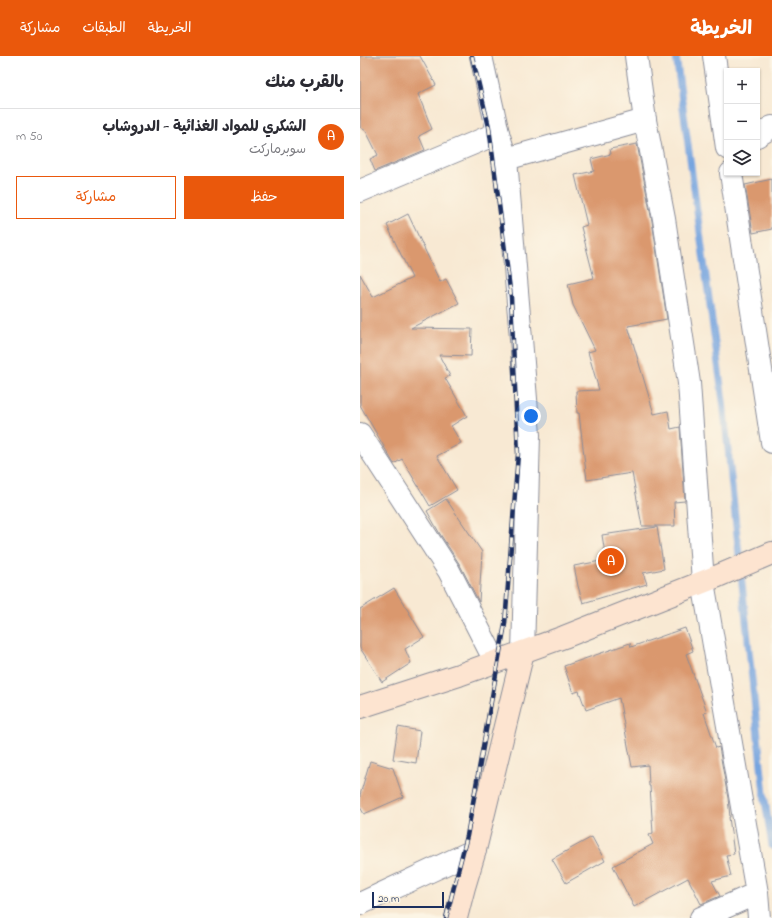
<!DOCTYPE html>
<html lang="ar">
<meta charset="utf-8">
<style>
body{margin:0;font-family:"Indie Flower","Playpen Sans Arabic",sans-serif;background:#f2f2f3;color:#2b2b33;direction:rtl}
.controls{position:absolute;right:12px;top:12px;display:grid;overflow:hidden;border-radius:0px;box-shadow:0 1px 3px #0004}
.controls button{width:36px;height:36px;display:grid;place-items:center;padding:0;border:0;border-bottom:1px solid #e1e1e2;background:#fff;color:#2b2b33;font:20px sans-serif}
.scale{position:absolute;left:12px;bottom:10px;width:72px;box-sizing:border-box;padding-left:4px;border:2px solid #1b2f5e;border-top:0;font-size:11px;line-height:14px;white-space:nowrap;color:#1b2f5e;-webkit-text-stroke:3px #fcf5e5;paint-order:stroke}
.you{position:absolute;left:171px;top:360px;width:14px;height:14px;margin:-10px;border:3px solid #fff;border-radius:50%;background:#1a73e8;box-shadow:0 0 0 6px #1a73e833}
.badge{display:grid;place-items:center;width:26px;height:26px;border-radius:50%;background:#ea580c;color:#fff;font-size:13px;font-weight:700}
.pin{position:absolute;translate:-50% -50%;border:2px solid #fff;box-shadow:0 1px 4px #0006}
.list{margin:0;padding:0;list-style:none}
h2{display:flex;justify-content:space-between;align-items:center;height:52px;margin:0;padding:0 16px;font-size:17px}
h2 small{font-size:13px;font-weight:400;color:#7c7c81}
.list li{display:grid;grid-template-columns:26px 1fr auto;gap:12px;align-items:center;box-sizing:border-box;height:56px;padding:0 16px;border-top:1px solid #e1e1e2}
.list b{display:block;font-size:15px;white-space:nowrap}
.list p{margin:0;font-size:13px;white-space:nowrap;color:#7c7c81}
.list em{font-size:13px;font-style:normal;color:#7c7c81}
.actions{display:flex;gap:8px;padding:12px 16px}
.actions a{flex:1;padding:9px 0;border:1px solid #ea580c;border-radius:0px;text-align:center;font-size:14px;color:#ea580c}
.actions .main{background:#ea580c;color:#fff}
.icon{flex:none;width:22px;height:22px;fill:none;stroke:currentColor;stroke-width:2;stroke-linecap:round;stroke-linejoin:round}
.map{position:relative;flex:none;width:412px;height:862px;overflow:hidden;direction:ltr}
header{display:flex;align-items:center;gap:24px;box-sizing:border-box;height:56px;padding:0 20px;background:#ea580c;color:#fff}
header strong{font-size:19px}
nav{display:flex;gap:22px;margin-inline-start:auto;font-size:14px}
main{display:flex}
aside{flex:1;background:#fff}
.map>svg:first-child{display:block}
</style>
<header>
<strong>الخريطة</strong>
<nav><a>الخريطة</a><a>الطبقات</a><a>مشاركة</a></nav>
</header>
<main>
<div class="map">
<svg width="412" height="862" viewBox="0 0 412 862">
<rect width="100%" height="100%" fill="#fcf5e5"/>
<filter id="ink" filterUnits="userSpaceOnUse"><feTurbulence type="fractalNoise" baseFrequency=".025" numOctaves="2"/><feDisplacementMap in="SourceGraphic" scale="8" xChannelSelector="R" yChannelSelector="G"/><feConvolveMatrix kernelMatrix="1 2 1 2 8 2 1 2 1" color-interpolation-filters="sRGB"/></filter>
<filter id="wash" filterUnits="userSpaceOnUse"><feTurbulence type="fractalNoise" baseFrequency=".012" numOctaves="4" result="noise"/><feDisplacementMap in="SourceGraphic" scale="16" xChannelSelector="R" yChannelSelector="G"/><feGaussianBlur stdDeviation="0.9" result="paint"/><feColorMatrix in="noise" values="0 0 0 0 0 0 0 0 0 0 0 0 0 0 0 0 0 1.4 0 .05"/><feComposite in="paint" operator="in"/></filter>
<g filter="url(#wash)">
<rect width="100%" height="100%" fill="#f8e9d3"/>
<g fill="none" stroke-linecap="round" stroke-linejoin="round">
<polyline stroke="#76a4df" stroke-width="7" points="316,0 363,345 404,738 412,790"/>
</g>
<g id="blocks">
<g fill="#da986e">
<polygon points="0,0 60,0 76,29 58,38 72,73 59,80 65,94 15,115 10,103 18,99 6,75 0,71"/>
<polygon points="277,88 292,165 307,263 268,270 294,358 308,355 311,373 320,371 325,445 314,446 315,470 282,470 272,417 227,424 223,392 219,357 217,357 216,335 239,334 228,296 235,294 213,249 208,228 234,222 221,171 227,169 215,119 234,115 231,103 251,98 250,93"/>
<polygon points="412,123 412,173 393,177 385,129"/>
<polygon points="48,158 80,226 86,223 99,247 51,272 112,273 111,300 79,299 90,320 85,322 107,360 91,370 101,387 77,400 97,434 70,450 42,403 34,408 0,349 0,218 13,241 52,222 27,169"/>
<polygon points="86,443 122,496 119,546 100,509 80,478 67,455"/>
<polygon points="297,471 304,513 283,517 287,528 223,547 218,530 214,510 246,504 242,479"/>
<polygon points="34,532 64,581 45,593 51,607 22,626 0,592 0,553"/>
<polygon points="325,572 333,595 326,598 347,656 344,657 356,692 359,691 368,742 370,761 369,761 374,798 366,799 371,820 352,825 360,840 341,848 328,822 274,851 253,810 293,788 289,779 293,777 290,730 289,730 288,709 272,711 259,642 226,654 219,635 213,637 204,610 270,587 271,591"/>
<polygon points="38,671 60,675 56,707 33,703"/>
<polygon points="10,705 33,712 43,741 4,758 0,751 0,739"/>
<polygon points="232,781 245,805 206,827 192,803"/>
</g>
</g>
</g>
<g filter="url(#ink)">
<use href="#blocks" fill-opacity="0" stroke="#8a8c98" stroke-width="1"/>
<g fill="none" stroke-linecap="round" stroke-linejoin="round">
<defs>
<g id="street">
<polyline points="121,0 138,77 146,103 169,379 163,596"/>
<polyline points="276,0 285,64 304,163 329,327 343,526 397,837 399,862"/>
<polyline points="354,0 367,92"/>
<polyline points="397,80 412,71"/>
<polyline points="146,103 285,64"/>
<polyline points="371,117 412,386"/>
<polyline points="0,135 138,77"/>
<polyline points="0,378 89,515 135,605"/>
<polyline points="0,848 115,794"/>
<polyline points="341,862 397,837"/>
</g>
<g id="secondary">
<polyline points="0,651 99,619 204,581 358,520 412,497"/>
<polyline points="96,862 104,831 115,794 163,596"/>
</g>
</defs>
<use href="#street" stroke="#8a8c98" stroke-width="24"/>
<use href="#secondary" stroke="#8a8c98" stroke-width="24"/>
<use href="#street" stroke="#fff" stroke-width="22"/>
<use href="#secondary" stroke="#fde4d0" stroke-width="22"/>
<defs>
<polyline id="rail" points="86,862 107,780 145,568 158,398 151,241 129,71 112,0"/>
</defs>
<use href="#rail" stroke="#1b2f5e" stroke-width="4.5"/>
<use href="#rail" stroke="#fcf5e5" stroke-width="3" stroke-dasharray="9" stroke-linecap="butt"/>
</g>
</g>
</svg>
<div class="controls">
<button>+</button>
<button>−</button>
<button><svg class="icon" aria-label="layers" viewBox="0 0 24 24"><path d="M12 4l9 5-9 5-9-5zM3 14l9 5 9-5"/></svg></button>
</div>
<div class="scale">20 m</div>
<div class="you"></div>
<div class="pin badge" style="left:251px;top:505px">A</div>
</div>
<aside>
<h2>بالقرب منك<small></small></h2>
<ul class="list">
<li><span class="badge">A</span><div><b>الشكري للمواد الغذائية - الدروشاب</b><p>سوبرماركت</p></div><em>50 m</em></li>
</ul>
<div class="actions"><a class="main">حفظ</a><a>مشاركة</a></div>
</aside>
</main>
